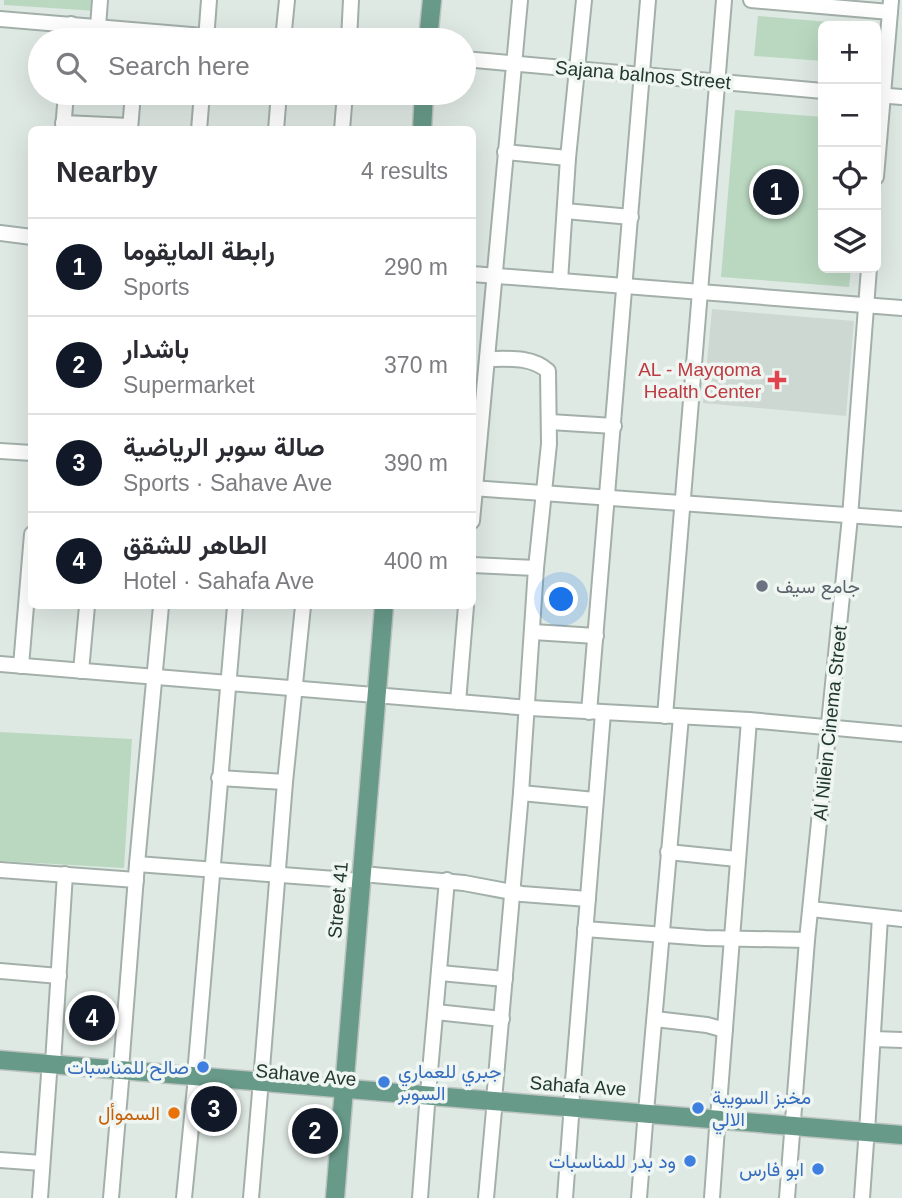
<!DOCTYPE html>
<meta charset="utf-8">
<style>
body{margin:0;font-family:Helvetica,Vazirmatn,sans-serif;background:#f2f2f3;color:#2b2b33}
.controls{position:absolute;right:21px;top:21px;display:grid;overflow:hidden;border-radius:10px;box-shadow:0 7px 28px #0002}
.controls button{width:63px;height:63px;display:grid;place-items:center;padding:0;border:0;border-bottom:2px solid #e1e1e2;background:#fff;color:#2b2b33;font:35px sans-serif}
.you{position:absolute;left:562px;top:600px;width:24px;height:24px;margin:-18px;border:5px solid #fff;border-radius:50%;background:#1a73e8;box-shadow:0 0 0 10px #1a73e833}
.badge{display:grid;place-items:center;width:46px;height:46px;border-radius:50%;background:#111827;color:#fff;font-size:23px;font-weight:700}
.pin{position:absolute;translate:-50% -50%;border:4px solid #fff;box-shadow:0 2px 7px #0006}
.list{margin:0;padding:0;list-style:none}
h2{display:flex;justify-content:space-between;align-items:center;height:91px;margin:0;padding:0 28px;font-size:30px}
h2 small{font-size:23px;font-weight:400;color:#7c7c81}
.list li{display:grid;grid-template-columns:46px 1fr auto;gap:21px;align-items:center;box-sizing:border-box;height:98px;padding:0 28px;border-top:2px solid #e1e1e2}
.list b{display:block;font-size:26px;white-space:nowrap}
.list p{margin:0;font-size:23px;white-space:nowrap;color:#7c7c81}
.list em{font-size:23px;font-style:normal;color:#7c7c81}
.icon{flex:none;width:38px;height:38px;fill:none;stroke:currentColor;stroke-width:2;stroke-linecap:round;stroke-linejoin:round}
.map{position:relative;flex:none;width:902px;height:1198px;overflow:hidden}
.search{position:absolute;background:#fff;box-shadow:0 7px 28px #0002;left:28px;top:28px;width:448px;height:77px;display:flex;align-items:center;gap:18px;box-sizing:border-box;padding:0 24px;border-radius:38px;color:#7c7c81;font-size:26px}
.panel{position:absolute;background:#fff;box-shadow:0 7px 28px #0002;left:28px;top:126px;width:448px;height:483px;border-radius:10px}
.map>svg:first-child{display:block}
</style>
<div class="map">
<svg width="902" height="1198" viewBox="0 0 902 1198">
<rect width="100%" height="100%" fill="#dfe9e4"/>
<polygon fill="#ced8d3" points="712,309 854,321 846,416 703,403"/>
<g fill="#bad8c0">
<polygon points="4,0 97,0 97,11 4,5"/>
<polygon points="758,16 829,22 828,26 823,26 823,61 754,56"/>
<polygon points="735,110 823,117 823,268 851,268 849,287 721,277"/>
<polygon points="0,732 132,739 124,868 0,861"/>
</g>
<g fill="none" stroke-linecap="round" stroke-linejoin="round">
<defs>
<g id="minor">
<polyline points="751,0 890,12"/>
<polyline points="0,19 251,40"/>
<polyline points="98,27 100,0"/>
<polyline points="70,40 71,24"/>
<polyline points="206,40 209,0"/>
<polyline points="283,40 287,0"/>
<polyline points="349,40 351,0"/>
<polyline points="464,59 823,91"/>
<polyline points="876,95 902,97"/>
<polyline points="63,123 130,126"/>
<polyline points="63,130 66,93"/>
<polyline points="130,130 133,93"/>
<polyline points="199,130 202,93"/>
<polyline points="276,130 279,93"/>
<polyline points="342,130 345,93"/>
<polyline points="505,152 568,158"/>
<polyline points="876,177 891,0"/>
<polyline points="565,211 631,217"/>
<polyline points="0,233 32,237"/>
<polyline points="472,274 902,308"/>
<polyline points="560,281 568,158 584,0"/>
<path d="M 487,359 C 508,359 531,356 548,371 L 549,444 L 536,568 L 521,793 L 494,1100"/>
<polyline points="550,422 614,426"/>
<polyline points="0,451 32,453"/>
<polyline points="472,488 902,519"/>
<polyline points="472,521 520,0"/>
<polyline points="472,565 536,568"/>
<polyline points="533,632 596,636"/>
<polyline points="0,664 530,708 749,720 902,734"/>
<polyline points="21,666 32,534"/>
<polyline points="81,671 87,606"/>
<polyline points="458,702 466,606"/>
<polyline points="589,712 648,0"/>
<polyline points="665,716 724,0"/>
<polyline points="219,778 285,782"/>
<polyline points="521,793 595,800"/>
<polyline points="668,852 737,859"/>
<polyline points="137,864 361,881"/>
<polyline points="0,870 136,880"/>
<polyline points="362,874 464,883 522,894 588,899"/>
<polyline points="811,909 902,919"/>
<polyline points="585,929 705,938 807,940"/>
<polyline points="0,971 59,976"/>
<polyline points="440,973 505,979"/>
<polyline points="436,1012 502,1019"/>
<polyline points="655,1019 707,1025 725,1030"/>
<polyline points="873,1039 902,1040"/>
<polyline points="53,1063 65,874"/>
<polyline points="121,1069 137,864 161,606"/>
<polyline points="195,1075 235,606"/>
<polyline points="261,1081 285,782 303,606"/>
<polyline points="428,1094 447,880"/>
<polyline points="571,1106 603,713"/>
<polyline points="646,1112 681,717"/>
<polyline points="718,1118 749,720"/>
<polyline points="867,1132 880,917"/>
<polyline points="0,1160 42,1163"/>
<polyline points="40,1198 49,1074"/>
<polyline points="111,1198 121,1081"/>
<polyline points="184,1198 195,1087"/>
<polyline points="251,1198 260,1092"/>
<polyline points="420,1198 427,1105"/>
<polyline points="486,1198 494,1110"/>
<polyline points="565,1198 571,1117"/>
<polyline points="639,1198 645,1123"/>
<polyline points="712,1198 717,1128"/>
<polyline points="787,1198 807,940 850,517 869,268"/>
<polyline points="862,1198 866,1142"/>
</g>
<g id="major">
<polyline points="428,40 432,0"/>
<polyline points="422,130 424,93"/>
<polyline points="0,1060 902,1135"/>
<polyline points="335,1198 384,606"/>
</g>
</defs>
<use href="#minor" stroke="#a3b0aa" stroke-width="18"/>
<use href="#major" stroke="#bdc3c1" stroke-width="21"/>
<use href="#minor" stroke="#fff" stroke-width="14"/>
<use href="#major" stroke="#689a8a" stroke-width="18"/>
</g>
<path fill="#e0444e" stroke="#eff6f2" stroke-width="2.5" d="M773.5 369.5h7v7h7v7h-7v7h-7v-7h-7v-7h7z"/>
<circle fill="#6b7280" stroke="#eff6f2" stroke-width="2.5" cx="762" cy="586" r="7"/>
<g fill="#3f7fe0" stroke="#eff6f2" stroke-width="2.5">
<circle cx="203" cy="1067" r="7"/>
<circle cx="384" cy="1082" r="7"/>
<circle cx="698" cy="1108" r="7"/>
<circle cx="690" cy="1161" r="7"/>
<circle cx="818" cy="1169" r="7"/>
</g>
<circle fill="#e8710a" stroke="#eff6f2" stroke-width="2.5" cx="174" cy="1113" r="7"/>
<g text-anchor="middle" dominant-baseline="central" stroke-width="7" stroke-linejoin="round" paint-order="stroke">
<g font-size="19" fill="#223730" stroke="#eff6f2">
<text transform="translate(643 75) rotate(5)">Sajana balnos Street</text>
<text transform="translate(830 723) rotate(-84)">Al Nilein Cinema Street</text>
<text transform="translate(338 900) rotate(-85)">Street 41</text>
<text transform="translate(306 1075) rotate(5)">Sahave Ave</text>
<text transform="translate(578 1086) rotate(4)">Sahafa Ave</text>
</g>
<g font-size="19" fill="#be3a42" stroke="#eff6f2" text-anchor="end">
<text x="761" y="369">AL - Mayqoma<tspan x="761" dy="22">Health Center</tspan></text>
</g>
<g font-size="19" fill="#5b616d" stroke="#eff6f2" text-anchor="start">
<text x="776" y="586">جامع سيف</text>
</g>
<g font-size="19" fill="#366cbe" stroke="#eff6f2" text-anchor="end">
<text x="189" y="1067">صالح للمناسبات</text>
<text x="398" y="1071" text-anchor="start">جبري للعماري<tspan x="398" dy="22">السوبر</tspan></text>
<text x="712" y="1097" text-anchor="start">مخبز السويبة<tspan x="712" dy="22">الالي</tspan></text>
<text x="676" y="1161">ود بدر للمناسبات</text>
<text x="804" y="1169">ابو فارس</text>
</g>
<g font-size="19" fill="#c56008" stroke="#eff6f2" text-anchor="end">
<text x="160" y="1113">السموأل</text>
</g>
</g>
</svg>
<div class="controls">
<button>+</button>
<button>−</button>
<button><svg class="icon" aria-label="locate" viewBox="0 0 24 24"><circle cx="12" cy="12" r="6"/><path d="M12 2v4M12 18v4M2 12h4M18 12h4"/></svg></button>
<button><svg class="icon" aria-label="layers" viewBox="0 0 24 24"><path d="M12 4l9 5-9 5-9-5zM3 14l9 5 9-5"/></svg></button>
</div>
<div class="you"></div>
<div class="pin badge" style="left:776px;top:192px">1</div>
<div class="pin badge" style="left:315px;top:1131px">2</div>
<div class="pin badge" style="left:214px;top:1109px">3</div>
<div class="pin badge" style="left:92px;top:1018px">4</div>
<div class="search"><svg class="icon" aria-label="search" viewBox="0 0 24 24"><circle cx="10" cy="10" r="6"/><path d="M15 15l6 6"/></svg>Search here</div>
<section class="panel">
<h2>Nearby<small>4 results</small></h2>
<ul class="list">
<li><span class="badge">1</span><div><b>رابطة المايقوما</b><p>Sports</p></div><em>290 m</em></li>
<li><span class="badge">2</span><div><b>باشدار</b><p>Supermarket</p></div><em>370 m</em></li>
<li><span class="badge">3</span><div><b>صالة سوبر الرياضية</b><p>Sports · Sahave Ave</p></div><em>390 m</em></li>
<li><span class="badge">4</span><div><b>الطاهر للشقق</b><p>Hotel · Sahafa Ave</p></div><em>400 m</em></li>
</ul>
</section>
</div>
